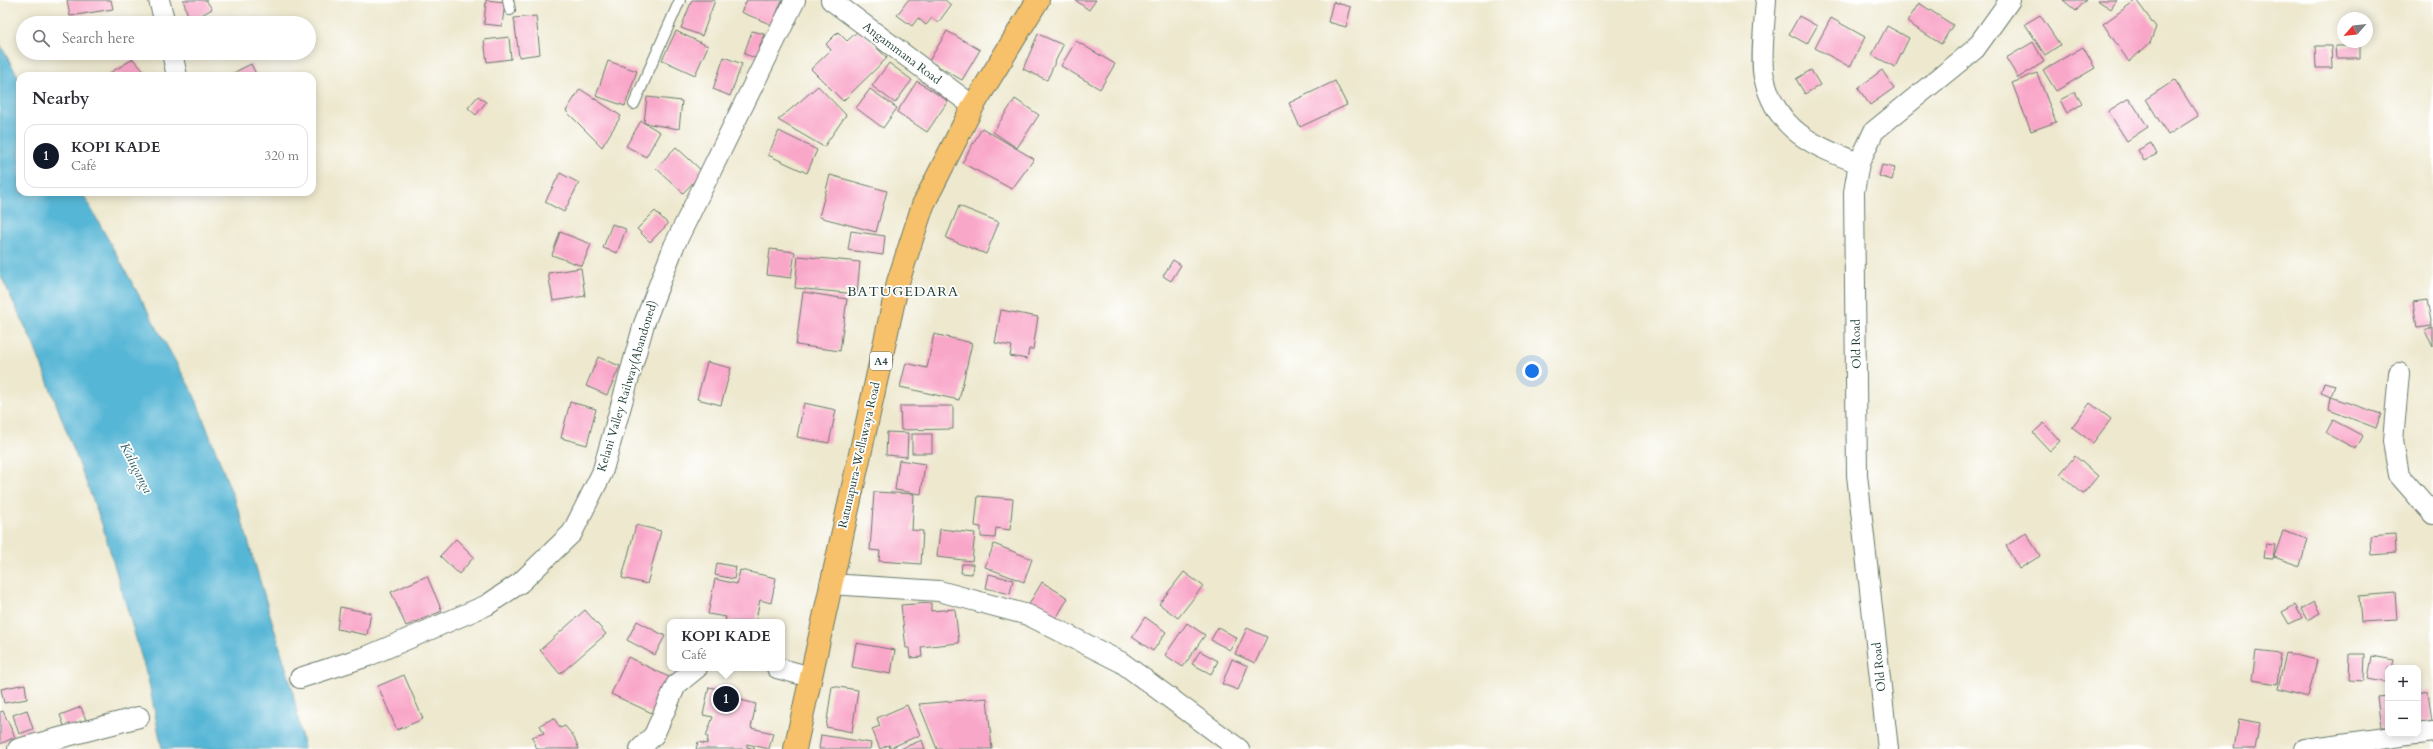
<!DOCTYPE html>
<meta charset="utf-8">
<style>
body{margin:0;font-family:Cardo,serif;background:#f7f7f7;color:#2b2b33}
.controls{position:absolute;right:12px;bottom:12px;display:grid;overflow:hidden;border-radius:8px;box-shadow:0 2px 10px #0003}
.controls button{width:36px;height:36px;display:grid;place-items:center;padding:0;border:0;border-bottom:1px solid #e1e1e2;background:#fff;color:#2b2b33;font:20px sans-serif}
.compass{position:absolute;left:2337px;top:12px;width:36px;height:36px;border-radius:50%;background:#fff;box-shadow:0 2px 10px #0003;rotate:243deg}
.you{position:absolute;left:1532px;top:371px;width:14px;height:14px;margin:-10px;border:3px solid #fff;border-radius:50%;background:#1a73e8;box-shadow:0 0 0 6px #1a73e833}
.badge{display:grid;place-items:center;width:26px;height:26px;border-radius:50%;background:#111827;color:#fff;font-size:13px;font-weight:700}
.pin{position:absolute;translate:-50% -50%;border:2px solid #fff;box-shadow:0 1px 4px #0006}
.popup{position:absolute;left:667px;top:619px;width:118px;height:52px;box-sizing:border-box;display:grid;place-content:center;border-radius:8px;background:#fff;filter:drop-shadow(0 1px 3px #0005);font-size:13px;white-space:nowrap;color:#7c7c81}
.popup b{font-size:15px;color:#2b2b33}
.popup::after{content:'';position:absolute;left:50%;top:100%;margin-left:-8px;border:8px solid transparent;border-top-color:#fff}
.list{margin:0;padding:0;list-style:none}
h2{display:flex;justify-content:space-between;align-items:center;height:52px;margin:0;padding:0 16px;font-size:17px}
h2 small{font-size:13px;font-weight:400;color:#7c7c81}
.list li{display:grid;grid-template-columns:26px 1fr auto;gap:12px;align-items:center;box-sizing:border-box;height:64px;margin:0 8px 8px;padding:0 8px;border:1px solid #e1e1e2;border-radius:12px}
.list b{display:block;font-size:15px;white-space:nowrap}
.list p{margin:0;font-size:13px;white-space:nowrap;color:#7c7c81}
.list em{font-size:13px;font-style:normal;color:#7c7c81}
.icon{flex:none;width:22px;height:22px;fill:none;stroke:currentColor;stroke-width:2;stroke-linecap:round;stroke-linejoin:round}
.map{position:relative;flex:none;width:2433px;height:749px;overflow:hidden}
.search{position:absolute;background:#fff;box-shadow:0 2px 10px #0003;left:16px;top:16px;width:300px;height:44px;display:flex;align-items:center;gap:10px;box-sizing:border-box;padding:0 14px;border-radius:22px;color:#7c7c81;font-size:15px}
.panel{position:absolute;background:#fff;box-shadow:0 2px 10px #0003;left:16px;top:72px;width:300px;height:124px;border-radius:12px}
.map>svg:first-child{display:block}
</style>
<div class="map">
<svg width="2433" height="749" viewBox="0 0 2433 749">
<rect width="100%" height="100%" fill="#fff"/>
<filter id="ink" filterUnits="userSpaceOnUse"><feTurbulence type="fractalNoise" baseFrequency=".025" numOctaves="2"/><feDisplacementMap in="SourceGraphic" scale="8" xChannelSelector="R" yChannelSelector="G"/><feConvolveMatrix kernelMatrix="1 2 1 2 8 2 1 2 1" color-interpolation-filters="sRGB"/></filter>
<filter id="wash" filterUnits="userSpaceOnUse"><feTurbulence type="fractalNoise" baseFrequency=".012" numOctaves="4" result="noise"/><feDisplacementMap in="SourceGraphic" scale="16" xChannelSelector="R" yChannelSelector="G"/><feGaussianBlur stdDeviation="0.9" result="paint"/><feColorMatrix in="noise" values="0 0 0 0 0 0 0 0 0 0 0 0 0 0 0 0 0 1.4 0 .05"/><feComposite in="paint" operator="in"/></filter>
<g filter="url(#wash)">
<rect width="100%" height="100%" fill="#ede8ce"/>
<polygon fill="#57b6d5" stroke="#3b7a84" points="0,44 20,80 20,192 82,192 194,395 240,514 292,688 304,749 162,749 148,679 102,524 33,343 0,274"/>
<g id="blocks">
<g fill="#f9a7c9">
<polygon points="67,0 111,0 113,9 70,16"/>
<polygon points="183,0 206,0 212,9 190,22"/>
<polygon points="486,0 505,2 502,26 484,24"/>
<polygon points="692,0 715,0 702,36 681,28"/>
<polygon points="747,0 782,0 772,25 741,12"/>
<polygon points="908,0 945,0 951,5 938,23 932,18 926,25 918,18 912,26 897,15"/>
<polygon points="1075,0 1096,0 1089,10"/>
<polygon points="2063,0 2086,0 2076,11"/>
<polygon points="2097,0 2117,0 2111,9"/>
<polygon points="2136,0 2156,27 2150,43 2129,62 2103,24"/>
<polygon points="1333,2 1351,7 1346,27 1328,22"/>
<polygon points="1919,3 1953,25 1941,44 1907,22"/>
<polygon points="2040,15 2060,45 2045,55 2025,24"/>
<polygon points="536,16 540,54 519,57 514,18"/>
<polygon points="1799,16 1817,26 1807,44 1789,34"/>
<polygon points="1831,18 1865,37 1850,67 1815,48"/>
<polygon points="1887,26 1909,38 1895,67 1872,55"/>
<polygon points="859,30 887,58 843,101 811,69 831,50 826,44 838,32 847,41"/>
<polygon points="676,31 708,46 695,75 662,60"/>
<polygon points="752,31 764,34 756,58 744,54"/>
<polygon points="947,31 980,50 962,80 929,61"/>
<polygon points="1038,34 1063,45 1047,80 1023,69"/>
<polygon points="509,37 511,59 487,62 484,40"/>
<polygon points="1076,41 1115,64 1100,89 1061,66"/>
<polygon points="2033,42 2044,62 2018,78 2006,58"/>
<polygon points="2315,46 2331,46 2332,68 2316,68"/>
<polygon points="2335,46 2360,46 2360,58 2336,58"/>
<polygon points="2083,47 2095,68 2056,91 2043,70"/>
<polygon points="724,57 742,64 730,96 713,89"/>
<polygon points="133,59 148,76 108,74"/>
<polygon points="608,61 637,71 625,106 596,96"/>
<polygon points="889,63 912,80 895,103 872,86"/>
<polygon points="251,64 257,76 227,76"/>
<polygon points="1811,70 1820,85 1805,94 1796,79"/>
<polygon points="1882,70 1894,88 1870,105 1858,88"/>
<polygon points="2037,73 2056,122 2031,131 2012,83"/>
<polygon points="2175,80 2198,116 2168,135 2146,99"/>
<polygon points="917,81 948,101 927,132 897,112"/>
<polygon points="1335,81 1347,105 1300,127 1289,103"/>
<polygon points="818,86 846,115 824,147 778,120"/>
<polygon points="580,89 621,116 602,147 566,111"/>
<polygon points="870,89 897,108 883,128 856,108"/>
<polygon points="2075,92 2082,104 2067,113 2060,100"/>
<polygon points="478,96 486,102 476,115 468,108"/>
<polygon points="647,97 682,101 679,129 644,123"/>
<polygon points="2129,98 2148,127 2127,141 2108,111"/>
<polygon points="1015,99 1039,115 1017,148 993,132"/>
<polygon points="641,121 660,132 646,157 626,146"/>
<polygon points="982,128 1034,159 1012,189 962,163"/>
<polygon points="779,131 817,150 807,173 768,155"/>
<polygon points="2151,143 2157,154 2144,161 2138,150"/>
<polygon points="676,147 703,172 683,193 656,168"/>
<polygon points="1882,165 1895,168 1892,180 1879,176"/>
<polygon points="560,173 579,183 564,212 545,202"/>
<polygon points="830,175 887,191 876,232 819,217"/>
<polygon points="959,206 999,222 986,254 946,238"/>
<polygon points="655,211 668,224 650,242 637,229"/>
<polygon points="612,224 626,229 617,253 603,248"/>
<polygon points="851,231 885,236 883,255 848,250"/>
<polygon points="560,232 591,244 582,266 552,255"/>
<polygon points="770,249 795,252 791,278 767,275"/>
<polygon points="798,256 860,262 857,294 795,288"/>
<polygon points="1173,260 1181,265 1171,281 1163,276"/>
<polygon points="581,268 585,296 553,301 548,273"/>
<polygon points="803,292 847,299 840,351 796,345"/>
<polygon points="2427,300 2432,326 2417,328 2413,302"/>
<polygon points="1001,310 1038,317 1033,349 1029,349 1027,359 1010,356 1012,346 995,343"/>
<polygon points="2433,327 2433,347 2425,331"/>
<polygon points="934,334 972,343 959,400 900,387 906,363 927,368"/>
<polygon points="598,357 620,366 607,395 586,386"/>
<polygon points="707,362 731,368 721,405 697,399"/>
<polygon points="2324,382 2335,385 2331,397 2321,393"/>
<polygon points="2331,397 2381,414 2376,428 2329,410"/>
<polygon points="570,402 596,409 587,445 561,438"/>
<polygon points="804,403 836,410 829,443 797,437"/>
<polygon points="2090,403 2111,419 2093,443 2072,427"/>
<polygon points="900,406 953,406 953,429 901,430"/>
<polygon points="2333,420 2363,436 2356,449 2326,433"/>
<polygon points="2044,423 2060,441 2050,451 2033,433"/>
<polygon points="887,432 908,433 907,457 886,455"/>
<rect x="912" y="434" width="20" height="19"/>
<polygon points="2075,456 2098,476 2083,494 2060,474"/>
<polygon points="899,460 925,464 921,494 895,490"/>
<polygon points="874,492 914,494 912,530 923,531 921,564 879,561 880,551 870,550"/>
<polygon points="978,496 1013,499 1010,530 996,528 995,538 981,537 981,527 975,526"/>
<polygon points="636,525 661,531 647,584 622,578"/>
<polygon points="940,529 975,533 972,561 937,557"/>
<polygon points="2283,531 2308,539 2300,566 2274,557"/>
<polygon points="2026,533 2040,556 2019,569 2006,546"/>
<polygon points="2395,534 2396,553 2371,555 2370,536"/>
<polygon points="456,539 474,557 459,574 440,556"/>
<polygon points="994,544 1032,559 1024,582 985,567"/>
<polygon points="2266,544 2275,545 2273,559 2264,558"/>
<polygon points="717,563 736,567 734,579 715,575"/>
<polygon points="962,564 973,564 972,574 961,573"/>
<polygon points="740,570 776,578 771,603 760,600 756,619 765,622 725,622 726,617 708,614 715,579 737,584"/>
<polygon points="1184,572 1203,586 1178,618 1159,604"/>
<polygon points="989,574 1013,580 1010,594 986,588"/>
<polygon points="427,576 442,611 406,626 391,592"/>
<polygon points="1042,582 1068,598 1055,620 1029,604"/>
<polygon points="2395,593 2397,620 2361,622 2359,596"/>
<polygon points="2314,602 2320,613 2307,620 2301,609"/>
<polygon points="931,603 931,611 955,609 959,643 921,647 922,657 910,658 909,648 906,648 901,605"/>
<polygon points="2295,605 2302,618 2289,624 2282,612"/>
<polygon points="340,607 371,613 367,635 337,629"/>
<polygon points="585,610 606,634 560,674 540,650"/>
<polygon points="1145,617 1166,632 1153,651 1132,637"/>
<polygon points="637,621 665,636 655,655 627,640"/>
<polygon points="1187,623 1205,635 1183,667 1165,655"/>
<polygon points="1218,627 1237,638 1230,650 1211,640"/>
<polygon points="1247,628 1267,637 1255,663 1235,654"/>
<polygon points="856,643 895,650 891,674 852,667"/>
<polygon points="1200,651 1218,661 1211,674 1192,664"/>
<polygon points="2256,651 2281,654 2277,684 2252,680"/>
<polygon points="2286,653 2317,660 2308,697 2278,689"/>
<polygon points="2350,654 2365,654 2364,681 2349,680"/>
<polygon points="2372,656 2394,660 2392,668 2388,668 2388,683 2368,679"/>
<polygon points="628,657 671,678 654,714 611,694"/>
<polygon points="1232,659 1248,666 1238,690 1222,684"/>
<polygon points="404,675 423,719 397,730 378,686"/>
<polygon points="25,684 27,699 4,703 1,689"/>
<polygon points="832,686 858,690 852,732 826,727"/>
<polygon points="709,687 738,693 737,699 756,704 751,728 773,733 769,749 747,744 747,747 755,749 696,749 698,742 707,744 708,737 706,736 713,717 703,715"/>
<polygon points="2428,691 2432,722 2418,723 2418,693"/>
<polygon points="2388,696 2388,727 2381,727 2377,697"/>
<polygon points="987,698 992,749 937,749 919,704"/>
<polygon points="907,705 920,735 890,748 889,745 880,749 872,729 880,726 877,718"/>
<polygon points="81,707 86,720 65,728 60,715"/>
<polygon points="27,710 33,729 19,734 13,715"/>
<polygon points="3,711 15,737 0,744 0,712"/>
<polygon points="554,718 560,728 565,726 574,737 579,749 537,749 532,737 544,733 540,725"/>
<polygon points="2239,719 2260,723 2255,749 2234,749"/>
<polygon points="821,735 871,743 870,749 819,749"/>
<polygon points="922,740 925,749 900,749"/>
</g>
</g>
</g>
<g filter="url(#ink)">
<use href="#blocks" fill-opacity="0" stroke="#67796a" stroke-width="1"/>
<g fill="none" stroke-linecap="round" stroke-linejoin="round">
<defs>
<g id="lane">
<polyline points="508,0 510,10"/>
<polyline points="634,104 680,0"/>
</g>
<g id="street">
<polyline points="159,0 165,23"/>
<polyline points="831,0 973,106"/>
<path d="M 1766,0 C 1765,18 1760,61 1764,77 C 1776,130 1813,146 1859,163"/>
<polyline points="172,53 177,76"/>
<polyline points="2399,373 2393,441 2399,475 2433,514"/>
<polyline points="830,584 939,591 1028,615 1121,662 1239,749"/>
<polyline points="777,668 811,677"/>
<polyline points="300,678 368,656 487,605 520,583 572,533 602,473 644,324 674,246 795,0"/>
<polyline points="2418,734 2433,732"/>
<polyline points="18,749 139,717"/>
<polyline points="640,749 654,735 676,685 697,668"/>
<polyline points="1888,749 1857,475 1854,192 1859,163 1874,131 1975,49 2010,0"/>
<polyline points="2305,749 2415,734"/>
</g>
<polyline id="highway" points="795,749 898,282 923,205 973,106 1038,0"/>
</defs>
<use href="#lane" stroke="#67796a" stroke-width="12"/>
<use href="#street" stroke="#67796a" stroke-width="22"/>
<use href="#highway" stroke="#67796a" stroke-width="24"/>
<use href="#lane" stroke="#fff" stroke-width="10"/>
<use href="#street" stroke="#fff" stroke-width="20"/>
<use href="#highway" stroke="#f6c16b" stroke-width="22"/>
</g>
</g>
<g text-anchor="middle" dominant-baseline="central" stroke-width="3.5" stroke-linejoin="round" paint-order="stroke">
<rect fill="#fff" stroke="#627771" stroke-width="1" x="870" y="352" width="22" height="18" rx="3"/>
<g font-size="11" font-weight="bold" fill="#1f3d34">
<text x="881" y="361">A4</text>
</g>
<g font-size="12" fill="#1f3d34" stroke="#fff">
<text transform="translate(902 53) rotate(37)">Angammana Road</text>
<text transform="translate(1856 344) rotate(-91)">Old Road</text>
<text transform="translate(627 386) rotate(-73)">Kelani Valley Railway(Abandoned)</text>
<text transform="translate(859 455) rotate(-77)">Ratunapura-Wellawaya Road</text>
<text transform="translate(1879 667) rotate(-96)">Old Road</text>
</g>
<g font-size="13" font-style="italic" fill="#306164" stroke="#fff">
<text transform="translate(136 468) rotate(63)">Kaluganga</text>
</g>
<g font-size="14" letter-spacing="1" fill="#1f3d34" stroke="#fff">
<text x="903" y="291">BATUGEDARA</text>
</g>
</g>
</svg>
<div class="controls">
<button>+</button>
<button>−</button>
</div>
<svg class="compass" viewBox="-18 -18 36 36"><path d="M0-13l5 13h-10z" fill="#e53935"/><path d="M0 13l5-13h-10z" fill="#7c7c81"/></svg>
<div class="you"></div>
<div class="pin badge" style="left:726px;top:699px">1</div>
<div class="popup"><b>KOPI KADE</b>Café</div>
<div class="search"><svg class="icon" aria-label="search" viewBox="0 0 24 24"><circle cx="10" cy="10" r="6"/><path d="M15 15l6 6"/></svg>Search here</div>
<section class="panel">
<h2>Nearby<small></small></h2>
<ul class="list">
<li><span class="badge">1</span><div><b>KOPI KADE</b><p>Café</p></div><em>320 m</em></li>
</ul>
</section>
</div>
